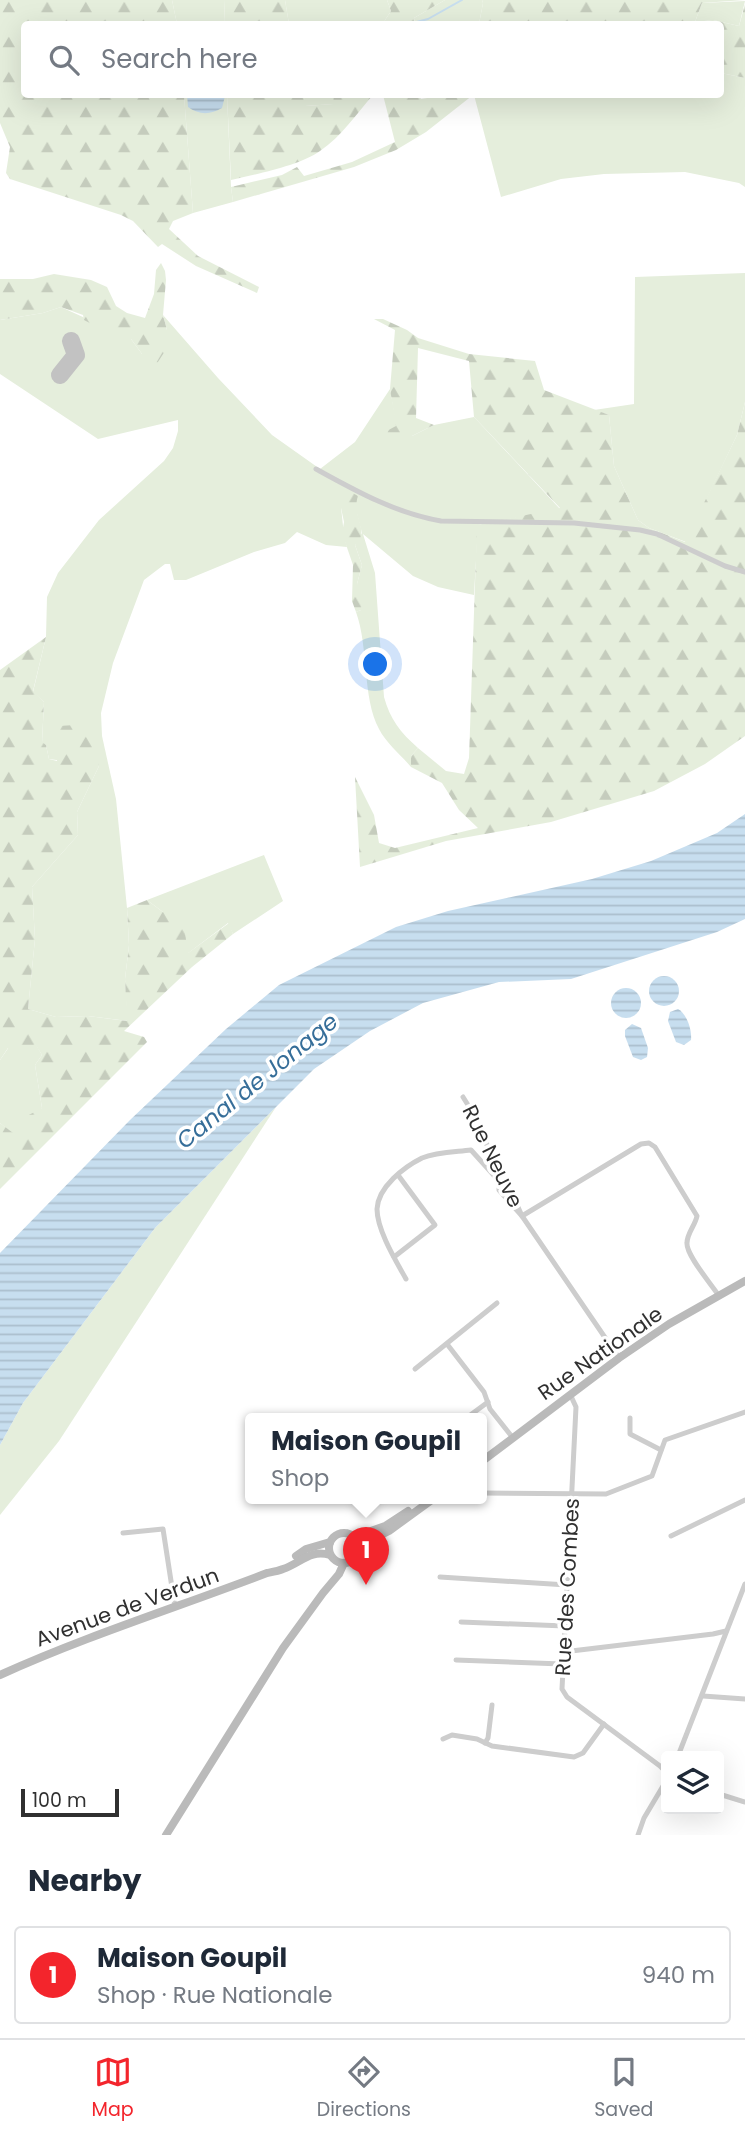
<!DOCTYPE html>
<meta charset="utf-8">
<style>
body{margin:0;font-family:Poppins,sans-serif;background:#f2f2f3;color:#1f2937}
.controls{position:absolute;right:21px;bottom:21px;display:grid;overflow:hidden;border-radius:7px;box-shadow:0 7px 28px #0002}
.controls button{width:63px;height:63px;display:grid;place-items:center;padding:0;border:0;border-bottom:2px solid #e0e1e3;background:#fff;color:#1f2937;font:35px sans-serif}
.scale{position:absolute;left:21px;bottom:18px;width:98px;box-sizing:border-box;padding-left:7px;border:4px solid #303030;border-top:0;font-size:19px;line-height:24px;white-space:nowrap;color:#303030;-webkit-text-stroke:5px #fff;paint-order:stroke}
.you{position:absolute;left:376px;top:665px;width:24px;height:24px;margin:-18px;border:5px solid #fff;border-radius:50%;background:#1a73e8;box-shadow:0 0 0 10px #1a73e833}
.badge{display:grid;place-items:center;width:46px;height:46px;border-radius:50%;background:#f3252c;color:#fff;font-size:23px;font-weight:700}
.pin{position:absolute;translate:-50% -58px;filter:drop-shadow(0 2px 4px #0008)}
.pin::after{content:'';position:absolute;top:37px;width:24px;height:21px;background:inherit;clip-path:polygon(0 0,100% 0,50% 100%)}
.popup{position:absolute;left:245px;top:1413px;width:242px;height:91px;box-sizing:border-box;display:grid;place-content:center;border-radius:7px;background:#fff;filter:drop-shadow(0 2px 5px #0005);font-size:23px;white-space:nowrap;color:#747a83}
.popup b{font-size:26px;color:#1f2937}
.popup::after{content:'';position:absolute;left:50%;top:100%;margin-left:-14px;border:14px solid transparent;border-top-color:#fff}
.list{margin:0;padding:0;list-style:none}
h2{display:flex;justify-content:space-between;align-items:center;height:91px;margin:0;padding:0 28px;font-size:30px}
h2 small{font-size:23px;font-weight:400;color:#747a83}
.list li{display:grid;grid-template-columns:46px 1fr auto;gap:21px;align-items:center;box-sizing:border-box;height:98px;margin:0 14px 14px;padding:0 14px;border:2px solid #e0e1e3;border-radius:7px}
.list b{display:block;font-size:26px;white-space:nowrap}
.list p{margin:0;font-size:23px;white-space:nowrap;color:#747a83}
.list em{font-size:23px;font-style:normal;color:#747a83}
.icon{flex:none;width:38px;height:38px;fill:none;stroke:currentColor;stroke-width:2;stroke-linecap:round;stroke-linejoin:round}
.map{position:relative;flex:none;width:745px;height:1835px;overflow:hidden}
.search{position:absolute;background:#fff;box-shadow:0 7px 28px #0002;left:21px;right:21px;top:21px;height:77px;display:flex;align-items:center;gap:18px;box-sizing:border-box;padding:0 24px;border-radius:7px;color:#747a83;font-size:26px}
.sheet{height:203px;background:#fff}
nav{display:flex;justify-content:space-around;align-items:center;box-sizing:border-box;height:98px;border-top:2px solid #e0e1e3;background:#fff;font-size:19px;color:#747a83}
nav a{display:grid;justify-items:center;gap:4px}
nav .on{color:#f3252c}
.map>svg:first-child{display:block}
</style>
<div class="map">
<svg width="745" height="1835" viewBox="0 0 745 1835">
<defs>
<pattern id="forest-firs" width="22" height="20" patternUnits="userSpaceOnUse" patternTransform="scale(1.75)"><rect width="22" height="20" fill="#e5eedc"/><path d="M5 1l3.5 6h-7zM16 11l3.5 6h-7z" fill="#c5ccbd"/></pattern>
<pattern id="water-rules" width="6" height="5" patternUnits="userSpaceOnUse" patternTransform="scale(1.75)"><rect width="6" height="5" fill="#c7deef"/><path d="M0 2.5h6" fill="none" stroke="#abbfcd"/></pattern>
</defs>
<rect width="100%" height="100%" fill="#fff"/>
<g fill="#e5eedc">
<polygon points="172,0 224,0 225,24 177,24"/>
<polygon points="285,0 387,0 391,11 385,20 384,24 289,24"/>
<polygon points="445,0 482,0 483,3 479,24 415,24 414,18"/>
<polygon points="745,1 739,26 713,20 695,22 702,3"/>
<polygon points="721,73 745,78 745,187 739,183 685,172 604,174 561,179 501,197 474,95 720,94"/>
<polygon points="184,95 227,95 231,187 233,202 193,213"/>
<polygon points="304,95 334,95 334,104 305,106"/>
<polygon points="745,273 745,402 737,435 686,542 649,528 638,520 614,466 609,415 594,410 634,404 635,277"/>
<path d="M 61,307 L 131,339 L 142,354 L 167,330 L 163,315 L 218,378 L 272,435 L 320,469 L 355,442 L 390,389 L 397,426 L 412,436 L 434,425 L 474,417 L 560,509 L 478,525 L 474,595 L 438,587 L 413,576 L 363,534 L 375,573 L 384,697 C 390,719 400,732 418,748 L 411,756 L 411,767 C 401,755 386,743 379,729 C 362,697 369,648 356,612 L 361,610 L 357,584 L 362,565 L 355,545 L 362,533 L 355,506 L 341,508 C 343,522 343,534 347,547 L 326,545 L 297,532 L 285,543 L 254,552 L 186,580 L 174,580 L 170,564 L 165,564 L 144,580 L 113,663 L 101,713 L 102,736 L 116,799 L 127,908 L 129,945 L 125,979 L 128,1021 L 88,1016 L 56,1017 L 28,1009 L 35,939 L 32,887 L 78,835 L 77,812 L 99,766 L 49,759 L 46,745 L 42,743 L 44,702 L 33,692 L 46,637 L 47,597 L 58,573 L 99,520 L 164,461 L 173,448 L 178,431 L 178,420 L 98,439 L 0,374 L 0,320 L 43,313 Z"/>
<polygon points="264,855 283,901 233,934 228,923 187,954 163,912 147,900"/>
<polygon points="35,1043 42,1055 35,1065 42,1108 17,1137 0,1123 0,1060 9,1047"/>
<polygon points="276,1107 59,1441 0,1515 0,1445 23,1403 155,1228"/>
</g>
<g fill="url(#forest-firs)">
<polygon points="0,0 172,0 177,24 24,24 24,94 184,95 193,213 173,221 169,229 198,256 259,287 257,293 196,266 162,244 158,247 133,221 121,215 10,179 6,173 10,147 0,123"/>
<polygon points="224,0 285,0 289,24 225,24"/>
<polygon points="387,0 445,0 414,18 415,24 384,24 385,20 391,11"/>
<polygon points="482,0 745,0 702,3 695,22 713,20 739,26 745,4 745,78 721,73 720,24 479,24 483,3"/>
<path d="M 227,95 L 304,95 L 306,106 L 333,104 L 334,95 L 373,95 C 357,113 341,137 320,151 C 299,166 256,174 231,180 Z"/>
<polygon points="383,95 419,95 421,99 446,95 473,95 426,132 396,150 354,167 233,202 231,187 282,175 297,167 304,176 352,162 395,142"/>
<polygon points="161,263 165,271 166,280 163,315 167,330 167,348 154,368 140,363 142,354 131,339 120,339 84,320 83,315 61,307 43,313 0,320 0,279 33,279 54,274 91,280 107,287 116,306 127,313 145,318 154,294 156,270"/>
<polygon points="374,319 383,319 407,330 418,338 469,354 535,361 544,390 609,415 614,466 638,520 649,528 685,542 737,435 745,402 745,736 705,764 654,791 551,822 446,841 360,867 355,777 374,815 379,843 395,848 478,828 459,810 442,783 411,767 411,756 418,748 446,771 464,774 469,758 477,525 560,508 474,417 469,361 418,348 416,418 434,425 412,436 405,451 382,444 381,434 396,426 390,389 395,330"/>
<path d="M 349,491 L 358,496 C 351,516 371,531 355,545 L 362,565 L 357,584 L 363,592 L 361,610 L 356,612 L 352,601 L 353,565 L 342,533 L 344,522 L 341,508 Z"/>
<polygon points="46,637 33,691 44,702 42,742 46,745 49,759 57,761 59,726 75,725 97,748 99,766 77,812 78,835 32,887 35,939 28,1009 56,1017 88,1016 127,1021 125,979 129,945 127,908 147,900 163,912 182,913 188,953 229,923 233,934 192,967 124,1031 144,1037 147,1042 0,1189 0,1123 17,1136 25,1117 42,1108 35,1065 42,1055 35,1044 18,1057 8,1048 0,1060 0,670"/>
</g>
<g fill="url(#water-rules)">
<path d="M 187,94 L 224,94 L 225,96 L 222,108 C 210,115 199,115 188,107 Z"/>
<polygon points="745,814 745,919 717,932 571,979 499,982 423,1003 370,1031 314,1069 155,1228 23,1403 0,1445 0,1253 130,1120 226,1029 279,985 396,927 448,911 592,879 651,861 717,833"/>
<circle cx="664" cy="991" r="15"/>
<circle cx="626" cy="1003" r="15"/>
<path d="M 678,1009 C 687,1014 692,1030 691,1040 L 684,1045 L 676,1042 L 668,1021 L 670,1012 Z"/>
<polygon points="632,1024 641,1028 648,1048 647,1057 641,1060 633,1057 625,1036 625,1030"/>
</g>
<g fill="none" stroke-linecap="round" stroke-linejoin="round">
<g stroke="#c7deef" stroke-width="2">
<polyline points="409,24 428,19 462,0"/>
<polyline points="225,96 230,94"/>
</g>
<polyline stroke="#c2c2c2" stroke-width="18" points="60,375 76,355 71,341"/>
<g stroke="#cdcdcd" stroke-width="5">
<path d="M 316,469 C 356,491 395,513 441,521 L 574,523 L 640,530 L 657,534 L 725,566 L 745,572"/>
<polyline points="463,1097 481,1126 485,1141 509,1187 522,1216 619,1358"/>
<polyline points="394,1257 435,1225 398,1175"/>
<path d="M 406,1279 C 396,1261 377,1230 377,1209 C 378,1187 404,1167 422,1158 C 437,1152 455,1152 471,1150 L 499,1181 L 499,1190 L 522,1216 L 641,1144 L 649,1143 L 655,1147 L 697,1216 C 695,1226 687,1233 687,1243 C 686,1255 712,1285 719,1296"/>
<polyline points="447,1344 484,1392 490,1409 513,1438"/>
<polyline points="415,1369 497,1303"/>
<polyline points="570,1394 576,1407 562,1689 567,1697 660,1766 666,1772"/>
<polyline points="630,1418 630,1434 661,1450"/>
<polyline points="465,1419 488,1402"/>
<polyline points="481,1493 606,1494 652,1476 665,1440 745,1412"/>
<polyline points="123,1533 163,1529 175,1607"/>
<polyline points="671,1536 745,1500"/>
<polyline points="440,1577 567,1585"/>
<polyline points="461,1622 565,1626"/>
<polyline points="563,1652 713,1634 726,1631"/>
<polyline points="456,1660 562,1664"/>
<polyline points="703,1696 745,1699"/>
<polyline points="443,1739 452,1735 477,1739 492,1746 574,1757 583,1753 604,1724"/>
<polyline points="485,1743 488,1738 492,1705"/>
<polyline points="678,1756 745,1584"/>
<polyline points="719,1794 745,1802"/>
<polyline points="638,1835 644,1818 666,1781"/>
</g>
<g stroke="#bababa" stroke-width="8">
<polyline points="481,1462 619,1358 669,1324 745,1281"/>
<circle cx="344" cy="1548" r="15"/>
<polyline points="354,1537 385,1526 408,1511"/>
<polyline points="359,1546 389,1531 433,1499"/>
<polyline points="296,1556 306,1549 330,1542"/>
<path d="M 0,1675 C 86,1636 178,1607 267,1573 C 272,1572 278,1571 283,1569 C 301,1563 310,1549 330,1555"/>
<polyline points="166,1835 283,1648 323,1593 339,1574 344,1563"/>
</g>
</g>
<g text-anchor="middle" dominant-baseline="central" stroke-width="7" stroke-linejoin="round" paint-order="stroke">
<g font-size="21" fill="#303030" stroke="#fff">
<text transform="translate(493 1156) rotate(64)">Rue Neuve</text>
<text transform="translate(600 1353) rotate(-35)">Rue Nationale</text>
<text transform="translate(567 1587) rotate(-87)">Rue des Combes</text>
<text transform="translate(127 1607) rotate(-20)">Avenue de Verdun</text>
</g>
<g font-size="23" font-style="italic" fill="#366e99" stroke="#fff">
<text transform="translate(257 1081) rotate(-39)">Canal de Jonage</text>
</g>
</g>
</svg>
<div class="controls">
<button><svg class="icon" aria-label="layers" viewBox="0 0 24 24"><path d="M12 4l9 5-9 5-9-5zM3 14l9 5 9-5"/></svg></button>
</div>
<div class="scale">100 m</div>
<div class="you"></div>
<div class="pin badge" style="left:366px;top:1585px">1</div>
<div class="popup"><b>Maison Goupil</b>Shop</div>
<div class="search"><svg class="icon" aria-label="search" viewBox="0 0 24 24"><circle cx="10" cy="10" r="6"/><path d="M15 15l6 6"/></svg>Search here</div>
</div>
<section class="sheet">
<h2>Nearby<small></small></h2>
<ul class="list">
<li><span class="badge">1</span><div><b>Maison Goupil</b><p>Shop · Rue Nationale</p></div><em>940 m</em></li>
</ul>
</section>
<nav>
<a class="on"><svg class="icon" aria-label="map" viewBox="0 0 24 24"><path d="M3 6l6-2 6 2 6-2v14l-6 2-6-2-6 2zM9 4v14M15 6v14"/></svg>Map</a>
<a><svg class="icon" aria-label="directions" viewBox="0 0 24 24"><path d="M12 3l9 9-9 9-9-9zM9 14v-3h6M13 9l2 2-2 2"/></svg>Directions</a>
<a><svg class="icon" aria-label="saved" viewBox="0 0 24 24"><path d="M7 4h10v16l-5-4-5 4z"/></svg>Saved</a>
</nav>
